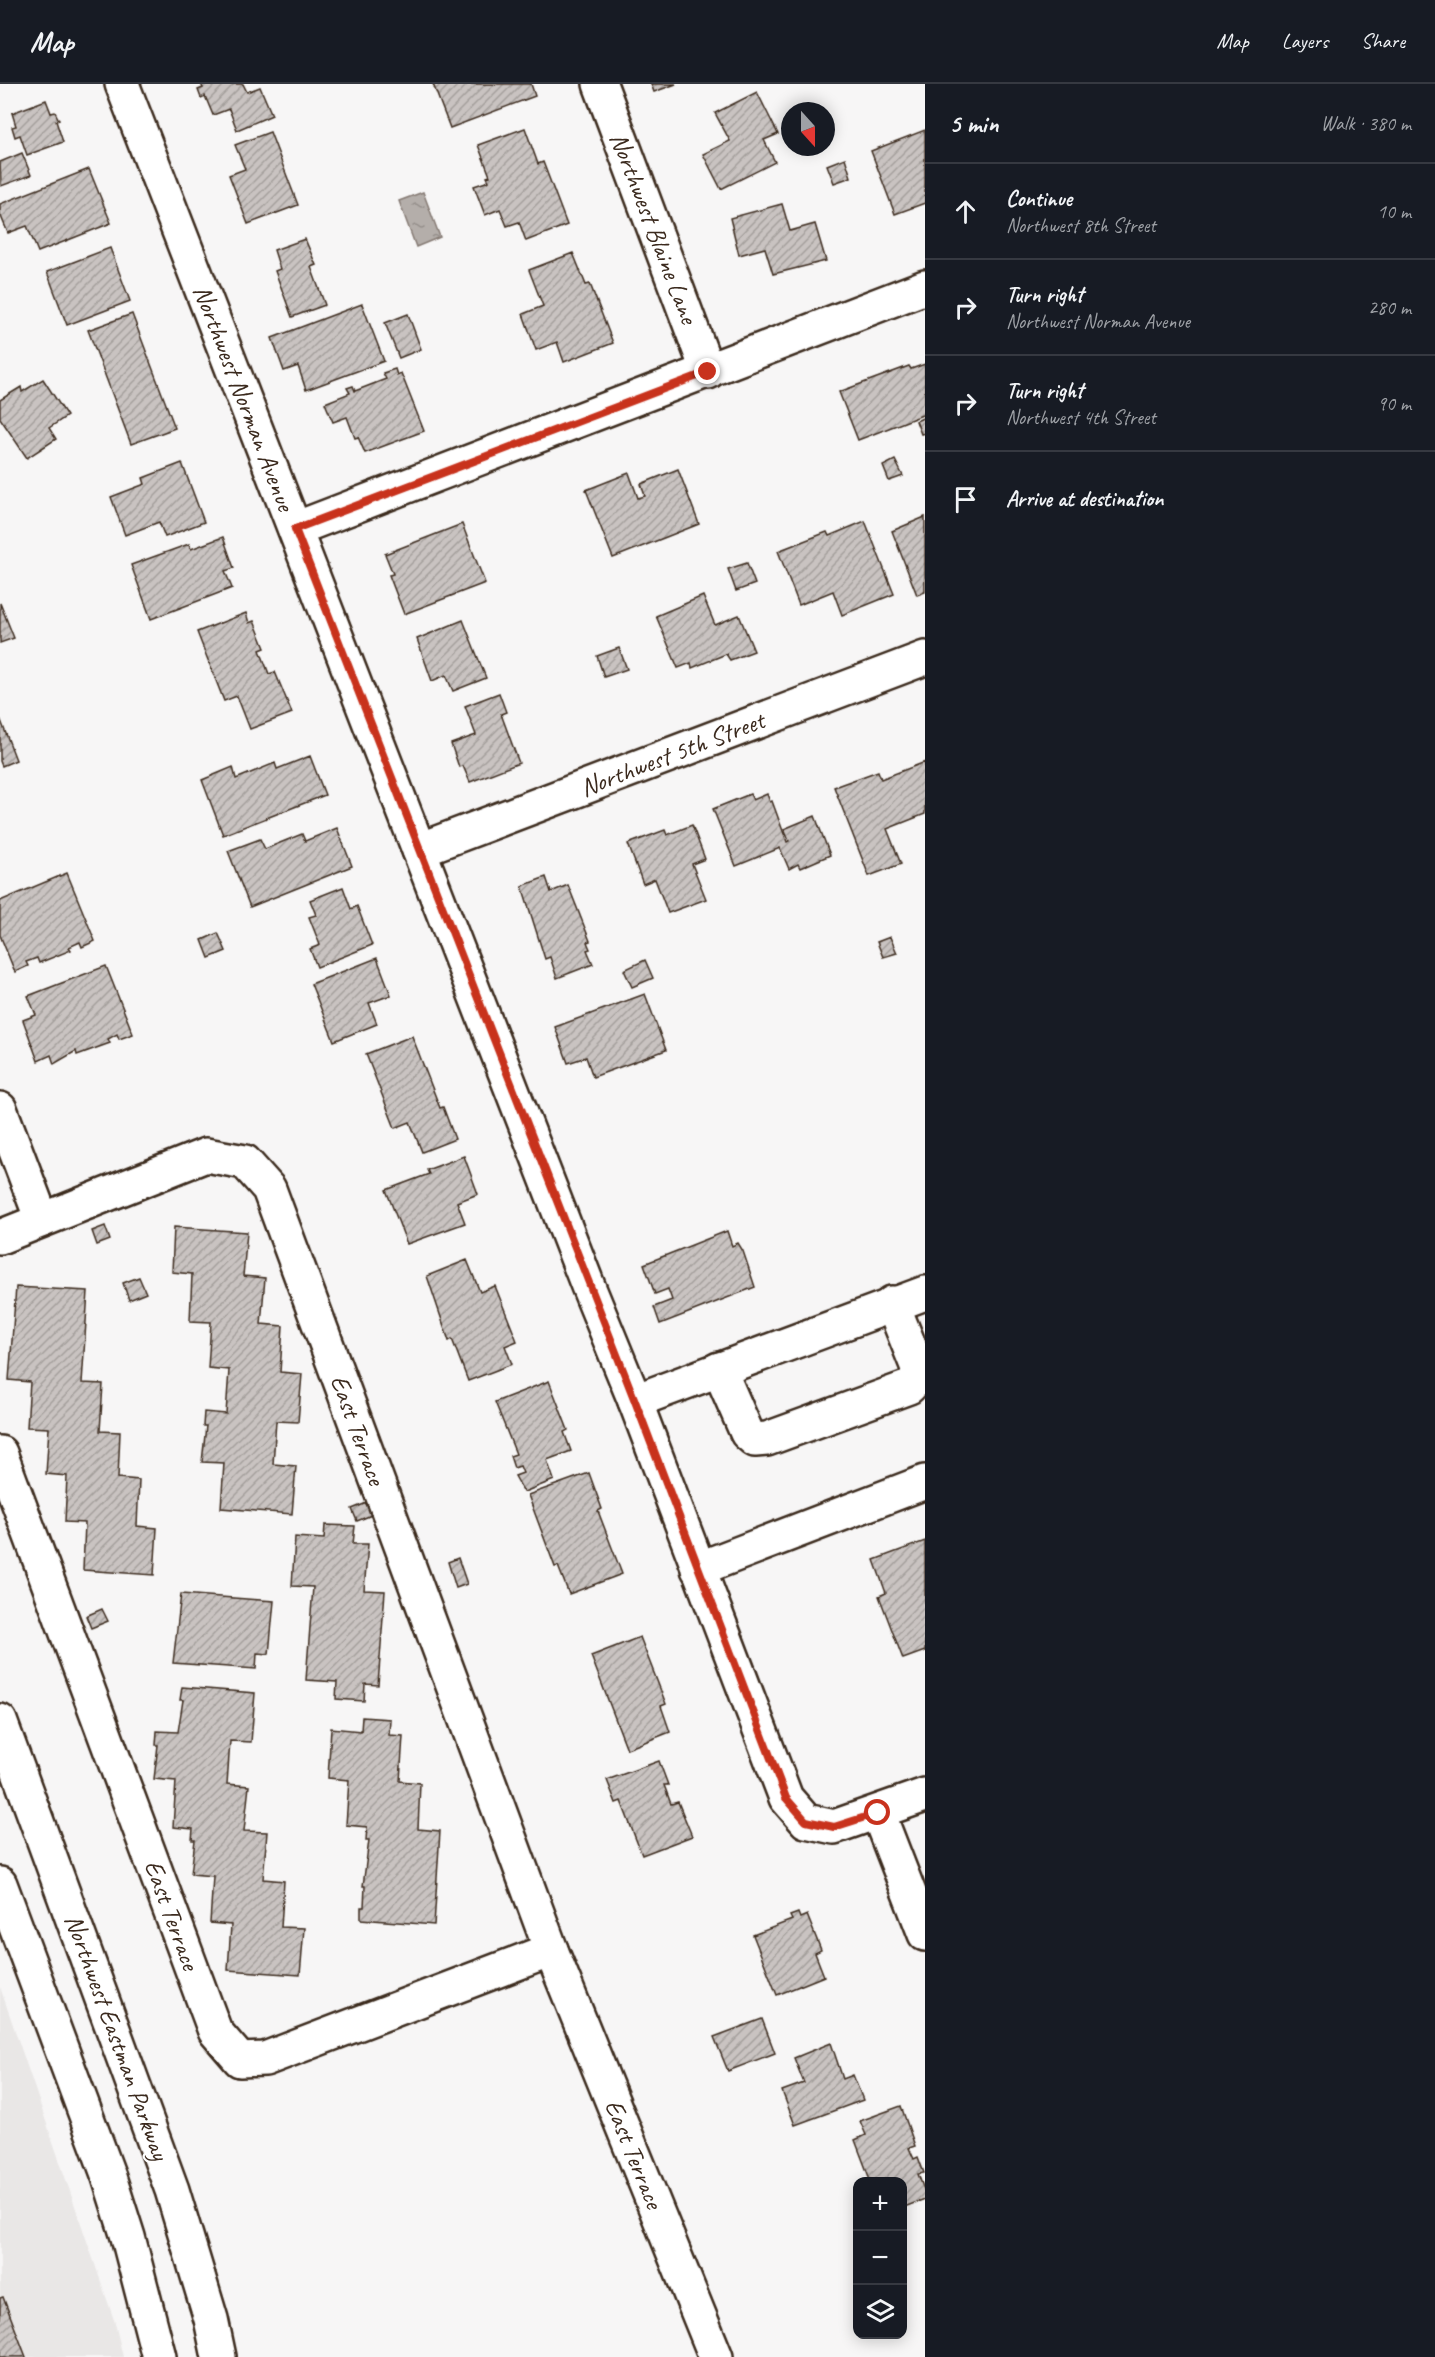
<!DOCTYPE html>
<meta charset="utf-8">
<style>
body{margin:0;font-family:Caveat,sans-serif;background:#242831;color:#f1f3f6}
.controls{position:absolute;right:18px;bottom:18px;display:grid;overflow:hidden;border-radius:12px;box-shadow:0 3px 15px #0003}
.controls button{width:54px;height:54px;display:grid;place-items:center;padding:0;border:0;border-bottom:2px solid #363941;background:#171b24;color:#f1f3f6;font:30px sans-serif}
.compass{position:absolute;left:781px;top:18px;width:54px;height:54px;border-radius:50%;background:#171b24;box-shadow:0 3px 15px #0003;rotate:159deg}
.stop{position:absolute;width:18px;height:18px;margin:-14px;border:4px solid #c8321e;border-radius:50%;background:#fff}
.stop.end{background:#c8321e;border-color:#fff;box-shadow:0 2px 6px #0008}
.list{margin:0;padding:0;list-style:none}
h2{display:flex;justify-content:space-between;align-items:center;height:78px;margin:0;padding:0 24px;font-size:26px}
h2 small{font-size:20px;font-weight:400;color:#9ea1a6}
.list li{display:grid;grid-template-columns:39px 1fr auto;gap:18px;align-items:center;box-sizing:border-box;height:96px;padding:0 24px;border-top:2px solid #363941}
.list b{display:block;font-size:22px;white-space:nowrap}
.list p{margin:0;font-size:20px;white-space:nowrap;color:#9ea1a6}
.list em{font-size:20px;font-style:normal;color:#9ea1a6}
.icon{flex:none;width:33px;height:33px;fill:none;stroke:currentColor;stroke-width:2;stroke-linecap:round;stroke-linejoin:round}
.map{position:relative;flex:none;width:925px;height:2273px;overflow:hidden}
header{display:flex;align-items:center;gap:36px;box-sizing:border-box;height:84px;padding:0 30px;background:#171b24;border-bottom:2px solid #363941}
header strong{font-size:28px}
nav{display:flex;gap:33px;margin-inline-start:auto;font-size:21px}
main{display:flex}
aside{flex:1;background:#171b24}
.map>svg:first-child{display:block}
</style>
<header>
<strong>Map</strong>
<nav><a>Map</a><a>Layers</a><a>Share</a></nav>
</header>
<main>
<div class="map">
<svg width="925" height="2273" viewBox="0 0 925 2273">
<defs>
<pattern id="water-ripples" width="26" height="14" patternUnits="userSpaceOnUse" patternTransform="scale(1.5)"><rect width="26" height="14" fill="#b4aeaa"/><path d="M2 4q2-2 4 0t4 0M15 11q2-2 4 0t4 0" fill="none" stroke="#948e8a"/></pattern>
<pattern id="building-hatch" width="6" height="6" patternUnits="userSpaceOnUse" patternTransform="scale(1.5)"><rect width="6" height="6" fill="#c9c3c1"/><path d="M-1 1l2-2M0 6l6-6M5 7l2-2" fill="none" stroke="#a49f9c"/></pattern>
</defs>
<rect width="100%" height="100%" fill="#f7f6f6"/>
<filter id="ink" filterUnits="userSpaceOnUse"><feTurbulence type="fractalNoise" baseFrequency=".0167" numOctaves="2"/><feDisplacementMap in="SourceGraphic" scale="12" xChannelSelector="R" yChannelSelector="G"/><feConvolveMatrix kernelMatrix="1 2 1 2 8 2 1 2 1" color-interpolation-filters="sRGB"/></filter>
<g filter="url(#ink)">
<polygon fill="#e9e7e6" points="0,1903 115,2239 123,2273 0,2273"/>
<polygon fill="url(#water-ripples)" stroke="#847972" stroke-width="1.5" points="423,108 440,153 416,163 399,117"/>
<g fill="url(#building-hatch)" stroke="#3b2a1e" stroke-width="1.5">
<polygon points="201,0 243,0 247,8 260,3 272,31 237,46 229,25 213,31 205,12 201,14 198,6 203,4"/>
<polygon points="433,0 531,0 535,12 450,44"/>
<polygon points="651,0 676,0 654,8"/>
<polygon points="757,8 778,50 764,56 775,78 721,105 703,70 730,57 715,29"/>
<polygon points="46,16 51,29 55,28 59,36 56,37 63,58 27,71 20,51 15,53 12,43 16,42 12,29"/>
<polygon points="525,44 538,80 543,78 567,141 526,157 519,138 507,142 500,125 485,131 474,102 489,97 487,93 490,92 478,61"/>
<polygon points="925,46 925,119 895,130 871,67"/>
<polygon points="270,48 298,121 248,140 229,91 245,85 235,61"/>
<polygon points="22,69 31,91 1,102 0,78"/>
<polygon points="845,74 851,93 834,99 827,81"/>
<polygon points="89,85 111,139 38,168 27,142 8,149 0,130 0,120"/>
<polygon points="782,120 790,147 815,140 826,177 773,190 765,164 739,171 730,134"/>
<polygon points="305,155 316,181 311,183 325,221 292,233 275,187 280,185 274,166"/>
<polygon points="110,164 130,217 67,241 47,188"/>
<polygon points="573,169 586,201 590,200 613,259 564,278 557,258 536,266 523,230 543,222 529,186"/>
<polygon points="362,220 384,277 306,306 298,282 284,287 272,254"/>
<polygon points="132,230 175,344 131,360 88,246"/>
<polygon points="408,230 421,265 399,274 385,239"/>
<polygon points="925,280 925,330 858,356 839,308 909,282 911,285"/>
<polygon points="395,285 397,291 401,289 424,347 365,369 358,353 355,354 347,333 333,338 325,319 350,309 347,304 353,302 355,307 386,295 383,289"/>
<polygon points="43,295 67,332 49,344 56,355 27,374 0,334 0,316 21,303 22,308"/>
<polygon points="925,333 925,349 921,350 916,337"/>
<polygon points="895,376 903,392 889,397 883,382"/>
<polygon points="182,379 204,438 165,453 159,438 125,451 111,413 145,400 143,394"/>
<polygon points="678,385 699,440 613,474 586,406 629,389 638,414 645,412 641,400"/>
<polygon points="925,433 925,508 917,511 892,447"/>
<polygon points="865,437 894,510 842,531 833,507 799,521 778,467 827,448 829,452"/>
<polygon points="462,440 485,499 404,530 389,491 393,490 385,470"/>
<polygon points="223,453 234,484 225,487 232,504 151,535 131,481 189,460 191,465"/>
<polygon points="747,479 755,500 736,507 728,485"/>
<polygon points="703,512 715,541 739,531 754,567 730,576 726,570 692,584 691,579 678,584 656,532"/>
<polygon points="0,519 14,554 0,559"/>
<polygon points="246,529 249,539 254,537 265,564 260,566 269,590 275,588 292,629 250,645 237,612 224,617 197,548"/>
<polygon points="463,536 486,594 453,607 446,591 432,597 417,555"/>
<polygon points="619,564 627,585 604,593 597,572"/>
<polygon points="499,609 506,628 501,630 519,679 470,698 463,682 459,683 451,660 476,651 465,622"/>
<polygon points="0,634 16,676 2,682 0,677"/>
<polygon points="310,672 325,711 223,751 202,696 233,683 236,695 275,679 277,685"/>
<polygon points="925,678 925,730 887,745 901,780 869,792 834,703 878,687 881,695"/>
<polygon points="750,710 753,716 767,710 770,718 772,717 787,758 789,757 784,745 815,732 830,771 800,784 798,780 789,785 780,764 736,782 713,725"/>
<polygon points="692,741 705,775 692,780 706,815 668,829 655,795 643,800 628,760 665,746 667,751"/>
<polygon points="337,744 352,782 250,823 228,767 260,755 265,765 302,750 305,757"/>
<polygon points="67,789 95,857 82,863 80,858 69,863 71,866 39,879 37,874 26,878 28,882 15,888 0,851 0,817"/>
<polygon points="546,793 551,808 568,801 590,857 587,858 590,865 587,866 593,880 557,894 550,873 545,875 522,802"/>
<polygon points="343,803 351,825 357,822 372,861 317,883 310,865 320,861 309,833 316,831 310,816"/>
<polygon points="218,849 226,867 209,874 202,856"/>
<polygon points="890,853 897,869 883,873 877,858"/>
<polygon points="377,874 391,911 369,919 377,940 334,957 311,900"/>
<polygon points="645,876 653,894 632,903 624,886"/>
<polygon points="106,882 133,950 119,955 117,950 108,955 110,959 77,971 76,967 54,980 51,971 38,977 23,936 36,931 28,912"/>
<polygon points="645,910 666,966 593,993 586,973 568,979 555,943"/>
<polygon points="412,952 440,1024 443,1023 455,1055 422,1068 410,1038 395,1044 366,970"/>
<polygon points="464,1072 478,1110 457,1118 465,1139 407,1160 386,1106 429,1090 427,1086"/>
<polygon points="105,1142 110,1156 97,1161 92,1147"/>
<polygon points="174,1143 247,1148 243,1192 265,1194 261,1240 283,1242 280,1288 302,1290 298,1338 276,1337 273,1380 296,1382 292,1430 221,1424 224,1379 202,1378 206,1342 203,1342 204,1328 226,1330 229,1286 208,1284 211,1238 190,1237 192,1190 172,1188"/>
<polygon points="727,1147 732,1162 738,1159 743,1167 755,1203 660,1240 654,1223 672,1216 668,1205 655,1210 644,1180"/>
<polygon points="467,1176 480,1208 495,1202 517,1257 505,1262 512,1280 468,1297 452,1255 449,1257 427,1192"/>
<polygon points="139,1193 146,1209 129,1216 123,1199"/>
<polygon points="16,1203 88,1207 82,1299 103,1300 100,1347 120,1348 118,1394 139,1396 137,1442 157,1444 154,1491 83,1486 85,1439 65,1438 67,1392 46,1390 49,1344 27,1343 30,1298 9,1296"/>
<polygon points="549,1297 568,1346 564,1348 571,1367 547,1376 554,1396 524,1408 515,1392 523,1389 520,1382 514,1384 510,1372 516,1370 495,1318"/>
<polygon points="589,1389 602,1425 598,1427 622,1490 569,1510 558,1482 555,1483 528,1411"/>
<polygon points="369,1418 374,1430 357,1437 352,1425"/>
<polygon points="325,1441 355,1442 353,1460 368,1460 364,1506 385,1507 378,1601 365,1600 364,1617 336,1615 337,1598 306,1596 313,1503 292,1502 295,1453 324,1455"/>
<polygon points="925,1457 925,1567 903,1575 879,1512 886,1509 874,1476"/>
<polygon points="458,1474 467,1500 456,1504 448,1478"/>
<polygon points="181,1510 274,1517 269,1570 257,1569 256,1585 173,1579"/>
<polygon points="102,1525 108,1537 91,1544 86,1532"/>
<polygon points="640,1553 666,1620 661,1622 670,1648 627,1665 591,1572"/>
<polygon points="182,1603 255,1609 251,1658 230,1657 227,1700 249,1702 244,1747 267,1748 263,1795 284,1797 281,1843 304,1844 300,1891 228,1886 231,1841 210,1839 213,1792 191,1790 195,1756 192,1756 193,1745 173,1743 176,1697 154,1695 158,1661 156,1661 157,1647 178,1648 183,1616 180,1616"/>
<polygon points="362,1633 390,1635 389,1651 403,1652 400,1697 420,1699 418,1745 440,1747 434,1841 361,1835 361,1823 364,1823 365,1802 363,1802 369,1756 366,1756 367,1743 346,1741 349,1696 328,1694 331,1644 361,1647"/>
<polygon points="659,1677 668,1701 664,1701 671,1720 678,1718 692,1752 642,1771 621,1717 616,1719 607,1696"/>
<polygon points="798,1829 800,1834 807,1831 821,1866 815,1869 824,1892 777,1911 753,1851 792,1836 790,1832"/>
<polygon points="762,1935 775,1969 728,1987 714,1953"/>
<polygon points="831,1959 843,1995 853,1991 863,2016 795,2041 782,2007 804,1999 794,1974"/>
<polygon points="901,2022 915,2062 909,2064 914,2075 918,2073 924,2089 918,2090 925,2108 925,2115 902,2124 902,2098 871,2098 855,2056 866,2051 860,2037"/>
<polygon points="3,2213 26,2273 0,2273 0,2214"/>
</g>
<g fill="none" stroke-linecap="round" stroke-linejoin="round">
<defs>
<g id="minor">
<polyline points="122,0 588,1202 635,1317 786,1714 806,1737 834,1743 925,1711"/>
<polyline points="600,0 708,288"/>
<polyline points="295,445 925,203"/>
<polyline points="419,766 925,574"/>
<polyline points="0,1025 42,1136"/>
<polyline points="0,1153 206,1071 245,1078 269,1105 551,1866 716,2273"/>
<polyline points="719,1285 747,1349 755,1356 767,1355 909,1303 917,1294 918,1284 892,1219"/>
<polyline points="635,1317 925,1209"/>
<polyline points="0,1369 215,1947 240,1976 265,1975 551,1866"/>
<polyline points="698,1485 925,1398"/>
<polyline points="878,1729 925,1850"/>
</g>
<g id="major">
<polyline points="0,1637 172,2106 211,2235 219,2273"/>
<polyline points="0,1800 109,2093 128,2153 159,2273"/>
</g>
</defs>
<use href="#minor" stroke="#3b2a1e" stroke-width="38"/>
<use href="#major" stroke="#3b2a1e" stroke-width="38"/>
<use href="#minor" stroke="#fff" stroke-width="33"/>
<use href="#major" stroke="#fff" stroke-width="33"/>
</g>
</g>
<g fill="none" stroke-linecap="round" stroke-linejoin="round" filter="url(#ink)">
<polyline stroke="#c8321e" stroke-width="8" points="708,288 295,445 635,1317 786,1714 806,1737 834,1743 878,1729"/>
</g>
<g text-anchor="middle" dominant-baseline="central" stroke-width="4.5" stroke-linejoin="round" paint-order="stroke">
<g font-size="26" fill="#3b2a1e" stroke="#fff">
<text transform="translate(654 144) rotate(69)">Northwest Blaine Lane</text>
<text transform="translate(244 314) rotate(69)">Northwest Norman Avenue</text>
<text transform="translate(672 670) rotate(-21)">Northwest 5th Street</text>
<text transform="translate(358 1346) rotate(70)">East Terrace</text>
<text transform="translate(172 1831) rotate(70)">East Terrace</text>
<text transform="translate(117 1953) rotate(70)">Northwest Eastman Parkway</text>
<text transform="translate(634 2070) rotate(68)">East Terrace</text>
</g>
</g>
</svg>
<div class="controls">
<button>+</button>
<button>−</button>
<button><svg class="icon" aria-label="layers" viewBox="0 0 24 24"><path d="M12 4l9 5-9 5-9-5zM3 14l9 5 9-5"/></svg></button>
</div>
<svg class="compass" viewBox="-18 -18 36 36"><path d="M0-13l5 13h-10z" fill="#e53935"/><path d="M0 13l5-13h-10z" fill="#9ea1a6"/></svg>
<div class="stop" style="left:878px;top:1729px"></div>
<div class="stop end" style="left:708px;top:288px"></div>
</div>
<aside>
<h2>5 min<small>Walk · 380 m</small></h2>
<ul class="list">
<li><svg class="icon" aria-label="ahead" viewBox="0 0 24 24"><path d="M12 20V5M6 11l6-6 6 6"/></svg><div><b>Continue</b><p>Northwest 8th Street</p></div><em>10 m</em></li>
<li><svg class="icon" aria-label="right" viewBox="0 0 24 24"><path d="M7 20v-9h11M14 6l5 5-5 5"/></svg><div><b>Turn right</b><p>Northwest Norman Avenue</p></div><em>280 m</em></li>
<li><svg class="icon" aria-label="right" viewBox="0 0 24 24"><path d="M7 20v-9h11M14 6l5 5-5 5"/></svg><div><b>Turn right</b><p>Northwest 4th Street</p></div><em>90 m</em></li>
<li><svg class="icon" aria-label="arrive" viewBox="0 0 24 24"><path d="M6 21V4h12l-3 4 3 4H6"/></svg><div><b>Arrive at destination</b></div></li>
</ul>
</aside>
</main>
